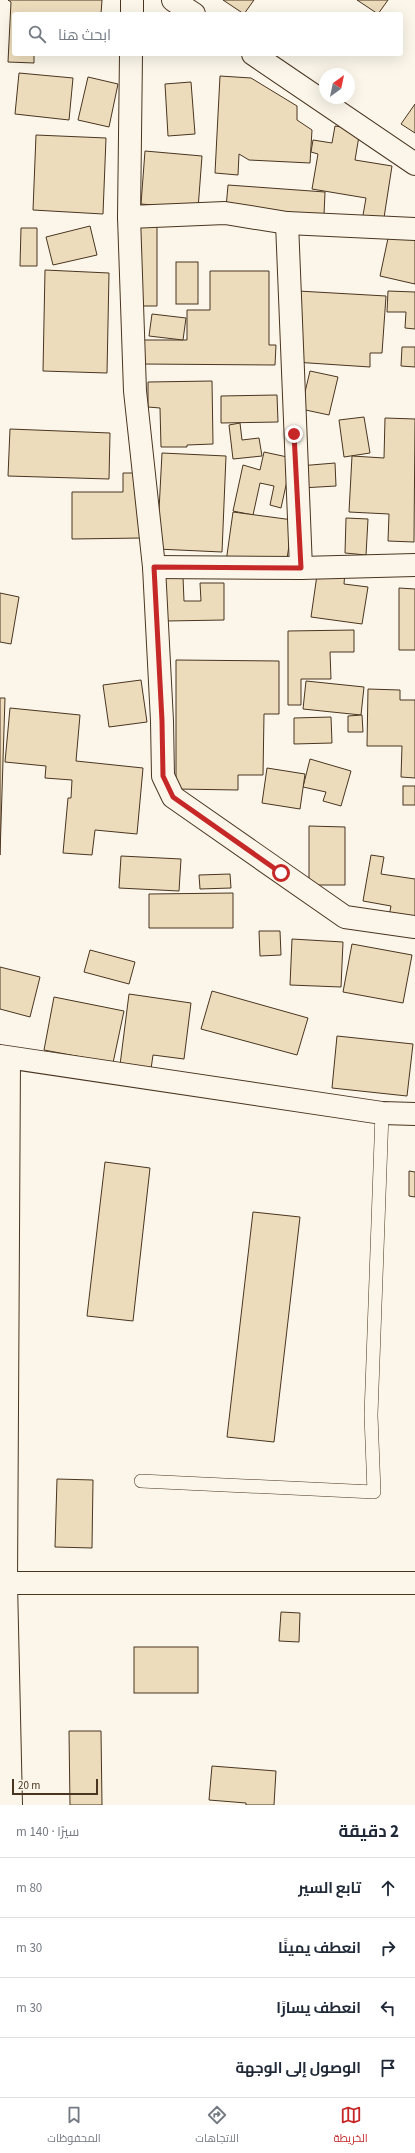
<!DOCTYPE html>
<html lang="ar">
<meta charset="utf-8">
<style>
body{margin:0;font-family:"Source Sans 3",Cairo,sans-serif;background:#f6f6f7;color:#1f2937;direction:rtl}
.compass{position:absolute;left:319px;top:68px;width:36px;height:36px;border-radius:50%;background:#fff;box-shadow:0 4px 16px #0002;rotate:33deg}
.scale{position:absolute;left:12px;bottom:10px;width:86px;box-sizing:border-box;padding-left:4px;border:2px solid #4a3520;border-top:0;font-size:11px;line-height:14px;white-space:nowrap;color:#4a3520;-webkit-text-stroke:3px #fbf6e9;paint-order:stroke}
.stop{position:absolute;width:12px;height:12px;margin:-9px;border:3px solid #c62828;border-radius:50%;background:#fff}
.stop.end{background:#c62828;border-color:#fff;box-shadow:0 1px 4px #0008}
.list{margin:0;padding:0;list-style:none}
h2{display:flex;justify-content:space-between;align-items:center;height:52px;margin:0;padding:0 16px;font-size:17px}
h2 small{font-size:13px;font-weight:400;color:#747a83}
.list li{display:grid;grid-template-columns:26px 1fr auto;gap:12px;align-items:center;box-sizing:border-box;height:60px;padding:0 16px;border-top:1px solid #e0e1e3}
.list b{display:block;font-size:15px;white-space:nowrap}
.list em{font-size:13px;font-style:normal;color:#747a83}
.icon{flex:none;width:22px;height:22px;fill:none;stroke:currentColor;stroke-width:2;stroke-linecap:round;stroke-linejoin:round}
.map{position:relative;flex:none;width:415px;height:1805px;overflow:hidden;direction:ltr}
.search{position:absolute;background:#fff;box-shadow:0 4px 16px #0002;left:12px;right:12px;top:12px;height:44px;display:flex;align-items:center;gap:10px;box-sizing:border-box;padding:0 14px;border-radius:4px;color:#747a83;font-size:15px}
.sheet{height:292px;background:#fff}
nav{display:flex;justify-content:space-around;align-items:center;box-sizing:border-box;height:56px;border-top:1px solid #e0e1e3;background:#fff;font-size:11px;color:#747a83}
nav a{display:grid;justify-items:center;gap:2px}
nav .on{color:#c62828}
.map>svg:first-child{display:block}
</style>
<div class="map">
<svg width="415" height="1805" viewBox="0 0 415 1805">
<rect width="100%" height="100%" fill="#fbf6e9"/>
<g fill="#ecdcbc" stroke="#4a3520">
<polygon points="8,0 102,0 101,14 14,14 14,54 34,54 34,63 8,62 11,2"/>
<polygon points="223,0 254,0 244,14"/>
<polygon points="357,0 388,0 378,14"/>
<polygon points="19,73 73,78 69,120 15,114"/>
<polygon points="220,76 251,78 297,106 297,120 312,130 310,163 249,160 239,154 238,175 215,173"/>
<polygon points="88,77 118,84 109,127 78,120"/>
<polygon points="191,82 195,134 168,136 165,84"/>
<polygon points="415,104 415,133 401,124"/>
<polygon points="335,126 360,130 355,160 392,166 383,224 362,221 366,198 312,189 318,154 311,152 313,140 332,143"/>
<polygon points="36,135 106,138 103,214 33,210"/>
<polygon points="145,151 202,156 198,209 141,204"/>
<polygon points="228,185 325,192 324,215 226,208"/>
<polygon points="90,226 97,255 53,265 46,237"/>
<polygon points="138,226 157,226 157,306 137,306"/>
<polygon points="21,228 37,228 37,266 20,266"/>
<polygon points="390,229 415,235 415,284 380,276"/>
<rect x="176" y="262" width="22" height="42"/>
<polygon points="45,270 109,273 107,373 43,371"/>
<polygon points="210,271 269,271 269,345 276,345 275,365 142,364 143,340 187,340 187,310 210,310"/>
<polygon points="298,291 386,296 382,353 370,353 370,367 294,362"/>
<polygon points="388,291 415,292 415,329 405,328 406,312 387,312"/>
<polygon points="152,314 186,318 183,340 149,336"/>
<polygon points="402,347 415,347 415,367 401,366"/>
<polygon points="310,371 338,377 329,415 301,409"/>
<polygon points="212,381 213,444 187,445 187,447 161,447 160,408 148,407 148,382"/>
<polygon points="277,395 278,422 221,423 221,396"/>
<polygon points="364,417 370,453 344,457 339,420"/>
<polygon points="385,418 415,419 414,542 388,541 389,514 349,512 352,456 384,458"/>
<polygon points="240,423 242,440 259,438 262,456 233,459 229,425"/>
<polygon points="10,429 110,433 109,479 8,476"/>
<polygon points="264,452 292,458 281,508 270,505 274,486 260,483 253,515 233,511 243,465 260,470"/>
<polygon points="162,453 226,456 222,552 157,549"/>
<polygon points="335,463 336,486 301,488 299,466"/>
<polygon points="123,473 142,473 142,538 72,539 72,492 123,492"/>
<polygon points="233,512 293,520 286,565 226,562"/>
<polygon points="346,518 368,519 366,555 345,553"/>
<polygon points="318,568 345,572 344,584 368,587 362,624 311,617"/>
<polygon points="183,577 184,601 201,601 200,583 224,583 224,620 166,621 165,578"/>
<polygon points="399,588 415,589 415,650 399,650"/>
<polygon points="0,593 19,597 11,644 0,642"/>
<polygon points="354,630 354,652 330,652 331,679 301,679 301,705 288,705 288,631"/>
<polygon points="176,660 279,661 279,714 264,714 263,775 238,775 238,790 176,789"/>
<polygon points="141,680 147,722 109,727 103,685"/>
<polygon points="306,681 364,687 361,715 303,709"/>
<polygon points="368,689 400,690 400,700 415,700 415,778 401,777 402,746 367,746"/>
<polygon points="0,698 5,698 0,855"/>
<polygon points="10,708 80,715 76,761 143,768 137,834 95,830 92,855 63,853 68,798 71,798 72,780 45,778 46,766 5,762"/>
<polygon points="362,715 363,732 348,732 348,716"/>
<polygon points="331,717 332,743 294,744 294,718"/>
<polygon points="310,759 351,771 341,806 323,801 326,792 303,787"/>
<polygon points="267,768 305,774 300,809 262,803"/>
<rect x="403" y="786" width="12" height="19"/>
<polygon points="309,826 345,827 345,885 309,885"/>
<polygon points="371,855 384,857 381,874 415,879 415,921 389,916 391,906 363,901"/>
<polygon points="121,856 181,859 179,891 119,888"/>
<polygon points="230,874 231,888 200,889 199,875"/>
<polygon points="233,893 233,928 149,928 149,894"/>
<polygon points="259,931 280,931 281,955 260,956"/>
<polygon points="292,939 343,942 341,987 290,985"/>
<polygon points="352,944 412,955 403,1003 343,992"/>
<polygon points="90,950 135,962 129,984 84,972"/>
<polygon points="0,967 40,977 30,1017 0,1009"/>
<polygon points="212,991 308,1018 297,1055 201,1029"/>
<polygon points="129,994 191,1003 184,1059 153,1055 151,1069 120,1065"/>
<polygon points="54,997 124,1011 113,1063 44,1050"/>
<polygon points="337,1036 413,1044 407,1096 332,1088"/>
<polygon points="105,1162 150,1168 133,1321 87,1316"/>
<polygon points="409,1171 415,1172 415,1197 409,1196"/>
<polygon points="253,1212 300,1217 274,1442 227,1437"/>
<polygon points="57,1479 93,1480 92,1548 55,1547"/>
<polygon points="281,1612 300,1613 299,1642 279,1641"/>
<rect x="134" y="1647" width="64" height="46"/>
<polygon points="69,1731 101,1731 102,1805 70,1805"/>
<polygon points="212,1766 276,1771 274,1805 246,1805 246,1803 209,1800"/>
</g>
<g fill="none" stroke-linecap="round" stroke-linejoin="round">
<defs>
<polyline id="service" points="141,1481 374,1492 371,1415 382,1113"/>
<g id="minor">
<polyline points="173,0 194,14"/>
<polyline points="132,14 132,0"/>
<polyline points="131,54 129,217 135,391 154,567 162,721 163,776 173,797 345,917 415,927"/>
<polyline points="253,54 415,164"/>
<polyline points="129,217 225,213 287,223 415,229"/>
<polyline points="287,223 301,568"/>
<polyline points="154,567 301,568 415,565"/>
<polyline points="9,1059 6,1583 11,1805"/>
<polyline points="6,1583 415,1583"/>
</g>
<polyline id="primary" points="0,1056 382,1113 415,1114"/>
</defs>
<use href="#service" stroke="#4a3520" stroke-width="14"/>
<use href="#minor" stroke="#4a3520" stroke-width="24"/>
<use href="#primary" stroke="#4a3520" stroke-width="24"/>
<use href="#service" stroke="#fbf6e9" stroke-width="13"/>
<use href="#minor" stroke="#fbf6e9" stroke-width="22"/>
<use href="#primary" stroke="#fbf6e9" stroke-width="22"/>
</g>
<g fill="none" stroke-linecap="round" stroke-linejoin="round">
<polyline stroke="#c62828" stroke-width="5" points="281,873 173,797 163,776 162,721 154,567 301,568 294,434"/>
</g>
</svg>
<svg class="compass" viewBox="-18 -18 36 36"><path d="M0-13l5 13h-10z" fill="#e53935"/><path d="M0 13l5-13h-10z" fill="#747a83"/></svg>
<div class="scale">20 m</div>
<div class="stop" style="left:281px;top:873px"></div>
<div class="stop end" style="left:294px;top:434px"></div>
<div class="search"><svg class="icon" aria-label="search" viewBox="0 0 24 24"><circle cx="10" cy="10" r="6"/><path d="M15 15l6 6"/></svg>ابحث هنا</div>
</div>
<section class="sheet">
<h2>2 دقيقة<small>سيرًا · 140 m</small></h2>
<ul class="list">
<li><svg class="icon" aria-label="ahead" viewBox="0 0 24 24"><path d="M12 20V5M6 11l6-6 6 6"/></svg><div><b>تابع السير</b></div><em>80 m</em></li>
<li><svg class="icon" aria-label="right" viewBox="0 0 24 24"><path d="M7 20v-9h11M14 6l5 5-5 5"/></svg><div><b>انعطف يمينًا</b></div><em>30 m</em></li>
<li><svg class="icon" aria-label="left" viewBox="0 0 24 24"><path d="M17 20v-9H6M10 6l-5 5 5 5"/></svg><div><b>انعطف يسارًا</b></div><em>30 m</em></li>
<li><svg class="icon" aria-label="arrive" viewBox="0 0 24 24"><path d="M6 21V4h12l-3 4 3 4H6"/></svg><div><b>الوصول إلى الوجهة</b></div></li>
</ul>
</section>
<nav>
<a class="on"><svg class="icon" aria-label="map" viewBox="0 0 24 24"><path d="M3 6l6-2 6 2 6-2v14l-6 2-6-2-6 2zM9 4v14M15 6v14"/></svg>الخريطة</a>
<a><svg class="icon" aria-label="directions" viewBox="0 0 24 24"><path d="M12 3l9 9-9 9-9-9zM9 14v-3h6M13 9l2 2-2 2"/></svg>الاتجاهات</a>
<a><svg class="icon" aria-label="saved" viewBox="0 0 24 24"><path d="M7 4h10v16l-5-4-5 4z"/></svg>المحفوظات</a>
</nav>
